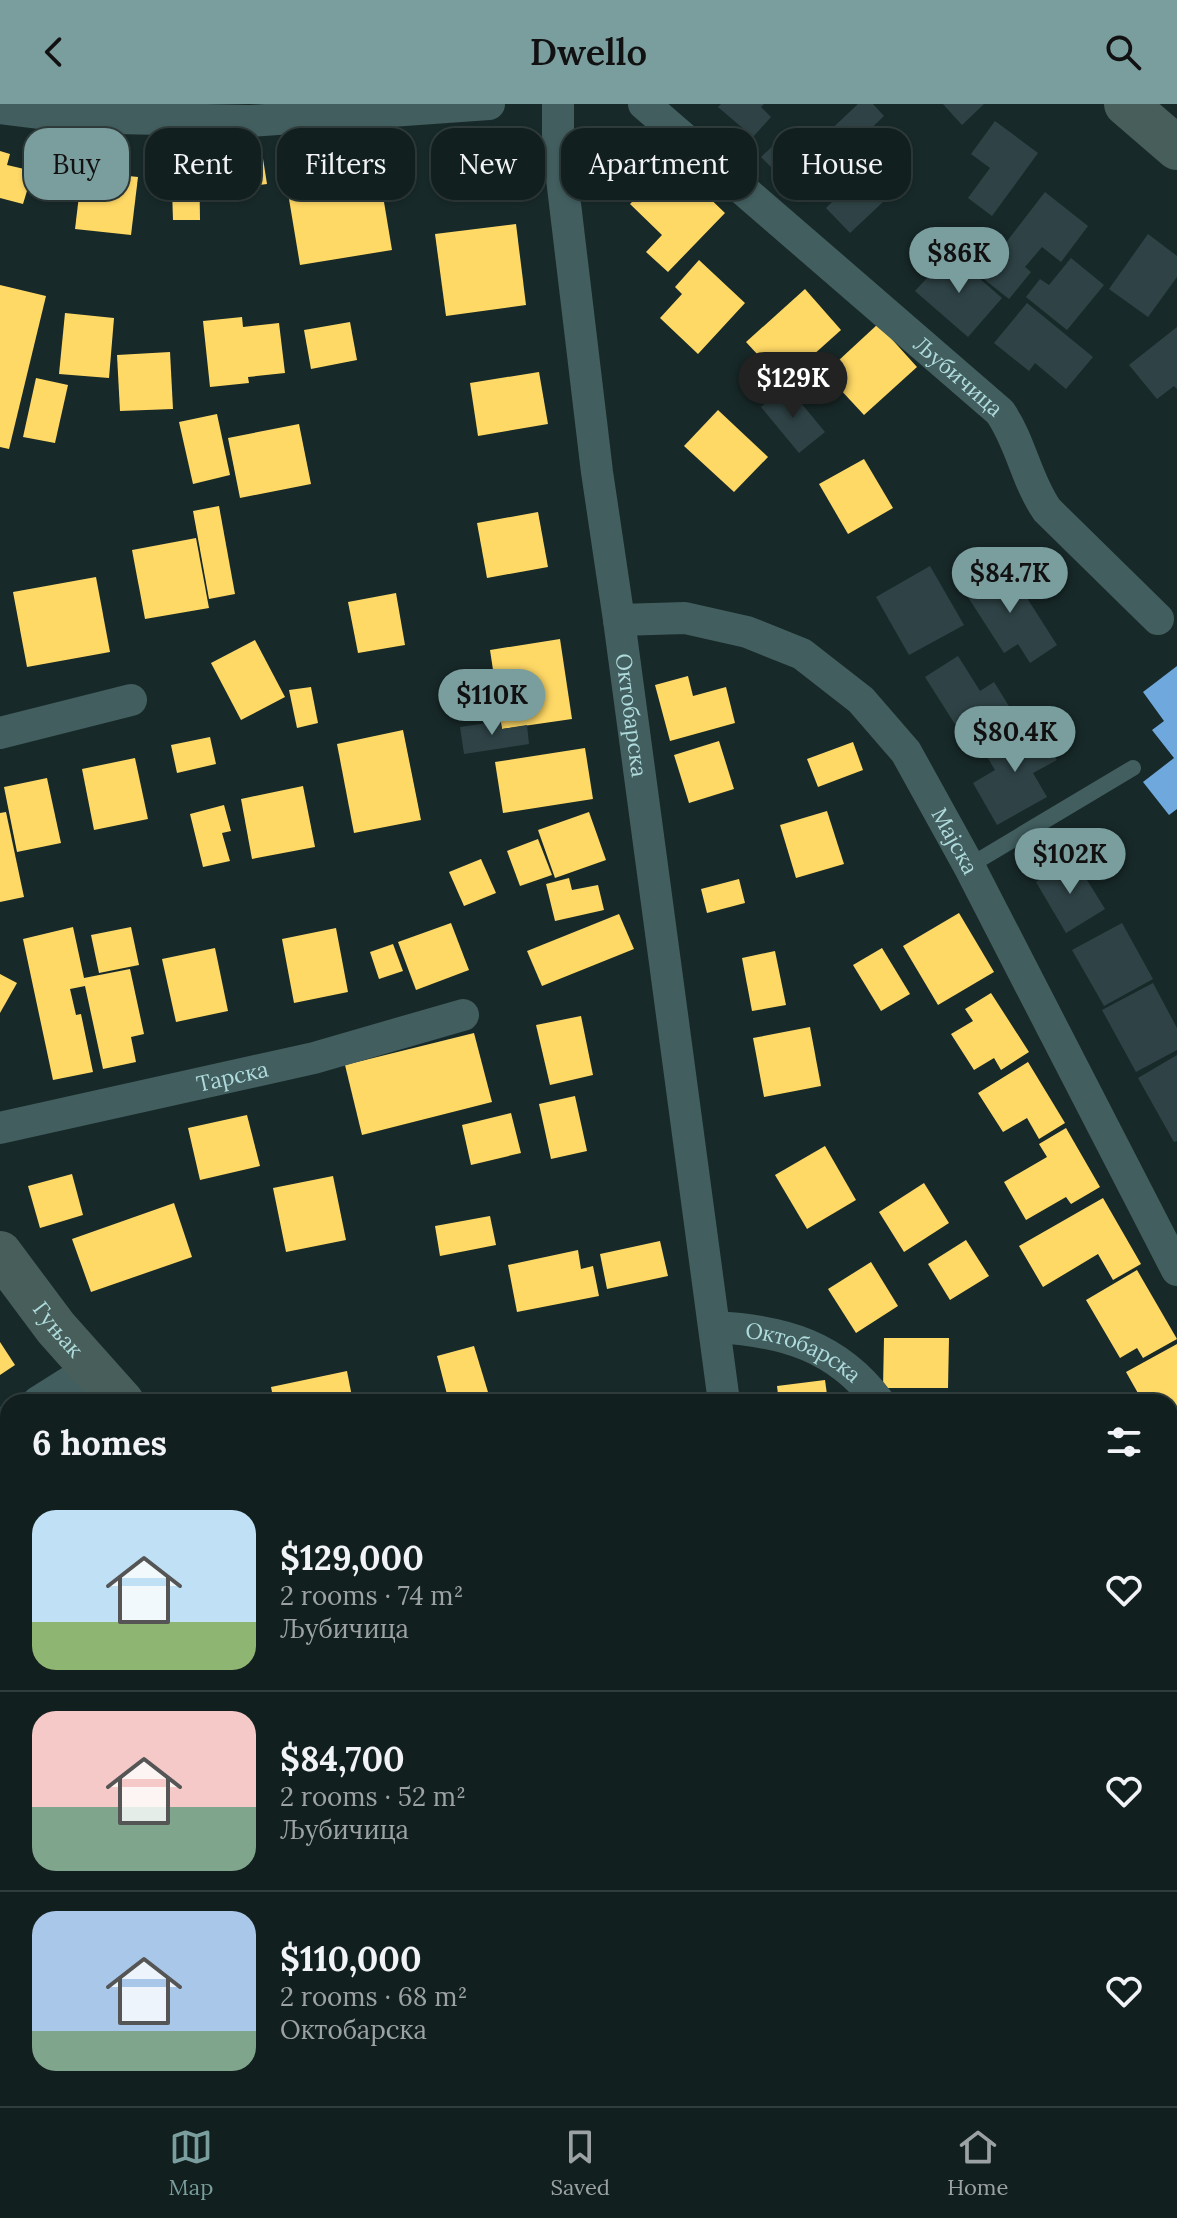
<!DOCTYPE html>
<meta charset="utf-8">
<style>
:root{--surface:#121f1f;--page:#1b2728;--text:#f1f3f6;--muted:#9ca2a4;--line:#313d3d;--accent:#7a9d9e}
body{margin:0;font-family:Lora,serif;background:var(--page);color:var(--text);height:100vh;display:flex;flex-direction:column;font-size:30px;white-space:nowrap}
*{box-sizing:border-box;margin:0}
p{font-size:26px;color:var(--muted)}
.icon{flex:none;width:44px;height:44px;fill:none;stroke:currentColor;stroke-width:2;stroke-linecap:round;stroke-linejoin:round}
.map{position:relative;flex:1;overflow:hidden}
.side{position:absolute;left:0px;top:1290px;width:1178px;height:712px;display:flex;flex-direction:column;background:var(--surface);border-radius:24px 24px 0 0;box-shadow:0 2px 6px #0004,0 0 0 2px var(--line)}
.side>*{flex:none}
.top-card{position:absolute;left:24px;top:24px;width:1130px;height:72px;display:flex;gap:16px}
.price{position:absolute;translate:-50% -68px;padding:0 18px;border-radius:28px;background:var(--accent);color:#111;font-size:26px;line-height:52px;filter:drop-shadow(0 2px 4px #0008)}
.price::after{content:'';position:absolute;left:50%;top:48px;width:24px;height:18px;margin-left:-12px;background:inherit;clip-path:polygon(0 0,100% 0,50% 100%)}
.price.current{background:#222;color:#fff}
ul{padding:0;list-style:none}
li{display:flex;align-items:center;gap:24px;height:200px;padding:0 32px}
li+li{border-top:2px solid var(--line)}
li span{display:grid;place-items:center;flex:none;width:224px;height:160px;border-radius:24px;color:#555}
li>.icon{margin-inline-start:auto}
span .icon{width:96px;height:96px;fill:#fffc;stroke-width:1}
li b{font-size:34px}
h2{display:flex;justify-content:space-between;align-items:center;height:96px;padding:0 32px;font-size:34px}
.tag{padding:0 28px;border-radius:24px;background:var(--surface);box-shadow:0 2px 6px #0004,0 0 0 2px var(--line);font-size:28px;line-height:72px}
.tag.current{background:var(--accent);color:#111}
header{display:flex;justify-content:space-between;align-items:center;height:104px;padding:0 32px;background:var(--accent);color:#111;font-size:36px;font-weight:600}
.dock{display:flex;justify-content:space-around;align-items:center;height:112px;border-top:2px solid var(--line);background:var(--surface);font-size:22px;color:var(--muted)}
.dock a{display:grid;justify-items:center;gap:4px}
.dock .current{color:var(--accent)}
.map>svg:first-child{display:block}
.homes{fill:#ffd966}
.schools{fill:#6fa8dc}
.building{fill:#2f4346}
.lines{fill:none;stroke-linecap:round;stroke-linejoin:round}
.lane{stroke:#425e5f;stroke-width:16}
.street{stroke:#425e5f;stroke-width:32}
.secondary{stroke:#475e5b;stroke-width:44}
.labels{text-anchor:middle;stroke-width:8;stroke-linejoin:round;paint-order:stroke}
.street-label{font-size:22px;fill:#afdbdd;stroke:#052627}
</style>
<header><svg class="icon" aria-label="back" viewBox="0 0 24 24"><path d="M15 5l-7 7 7 7"/></svg>Dwello<svg class="icon" aria-label="search" viewBox="0 0 24 24"><circle cx="10" cy="10" r="6"/><path d="M15 15l6 6"/></svg></header>
<div class="map">
<svg width="1177" height="2002" viewBox="0 0 1177 2002">
<rect width="100%" height="100%" fill="#182929"/>
<!-- homes -->
<g class="homes">
<polygon points="261,42 267,80 232,85 227,46"/>
<polygon points="0,47 10,50 7,61 33,67 23,100 0,94"/>
<polygon points="199,52 200,116 173,116 171,53"/>
<polygon points="671,57 725,109 668,168 646,148 662,131 630,100"/>
<polygon points="82,67 138,73 131,131 75,125"/>
<polygon points="381,80 392,146 300,161 289,95"/>
<polygon points="516,120 526,201 446,212 435,130"/>
<polygon points="699,156 745,199 698,250 660,214 682,190 675,183"/>
<polygon points="0,181 46,192 9,345 0,343"/>
<polygon points="805,185 841,226 783,278 746,238"/>
<polygon points="65,209 114,214 109,274 59,270"/>
<polygon points="242,213 243,223 279,219 285,269 248,273 249,279 210,283 203,217"/>
<polygon points="350,218 357,256 311,265 304,226"/>
<polygon points="878,220 917,263 864,311 825,269"/>
<polygon points="170,248 173,305 120,307 117,251"/>
<polygon points="539,268 548,320 478,332 470,279"/>
<polygon points="36,274 68,281 55,339 23,333"/>
<polygon points="718,306 768,353 734,388 684,342"/>
<polygon points="217,310 230,371 193,380 179,318"/>
<polygon points="299,320 311,380 240,394 228,334"/>
<polygon points="864,355 893,404 848,430 819,380"/>
<polygon points="219,402 235,490 209,495 193,407"/>
<polygon points="538,408 548,463 487,474 477,419"/>
<polygon points="196,434 209,504 145,515 132,446"/>
<polygon points="96,473 110,548 27,563 13,488"/>
<polygon points="396,489 405,541 358,549 348,498"/>
<polygon points="560,535 572,615 502,625 490,546"/>
<polygon points="255,536 285,593 241,616 211,559"/>
<polygon points="688,572 693,592 726,583 735,619 670,637 655,581"/>
<polygon points="311,583 318,619 297,624 289,586"/>
<polygon points="403,626 421,716 354,729 337,640"/>
<polygon points="210,633 216,660 177,669 171,641"/>
<polygon points="719,637 734,685 689,699 674,651"/>
<polygon points="853,638 863,666 818,683 807,655"/>
<polygon points="585,644 593,695 503,709 495,658"/>
<polygon points="135,654 148,715 94,726 82,665"/>
<polygon points="47,674 61,739 17,748 4,683"/>
<polygon points="303,682 315,743 252,755 241,695"/>
<polygon points="224,701 231,727 222,729 230,757 203,763 190,710"/>
<polygon points="827,707 844,760 796,774 780,721"/>
<polygon points="6,708 24,793 0,798 0,709"/>
<polygon points="589,708 606,756 555,774 538,726"/>
<polygon points="538,735 552,771 520,782 507,747"/>
<polygon points="481,755 496,789 464,802 449,768"/>
<polygon points="569,774 572,786 598,781 604,806 555,817 546,780"/>
<polygon points="739,775 745,799 707,809 701,785"/>
<polygon points="959,809 994,868 938,901 903,842"/>
<polygon points="619,810 634,845 542,882 527,847"/>
<polygon points="451,819 469,866 416,886 398,838"/>
<polygon points="73,823 84,874 130,865 144,930 131,933 136,958 103,965 85,882 70,885 76,911 81,910 93,968 53,976 23,835"/>
<polygon points="131,823 139,861 99,869 91,831"/>
<polygon points="336,824 348,888 294,899 282,835"/>
<polygon points="393,840 403,867 379,875 370,848"/>
<polygon points="215,844 228,907 176,918 162,855"/>
<polygon points="882,844 910,890 881,907 853,861"/>
<polygon points="775,847 786,901 752,907 742,854"/>
<polygon points="0,870 17,879 0,909"/>
<polygon points="991,889 1029,948 1001,966 994,954 974,966 951,930 973,917 965,905"/>
<polygon points="581,912 593,971 550,981 536,921"/>
<polygon points="810,923 821,982 764,993 753,934"/>
<polygon points="474,929 492,998 362,1031 345,961"/>
<polygon points="1028,958 1065,1019 1039,1035 1027,1014 1003,1028 978,989"/>
<polygon points="575,992 587,1047 551,1055 539,1000"/>
<polygon points="511,1009 521,1049 471,1061 462,1021"/>
<polygon points="247,1011 260,1062 200,1076 188,1024"/>
<polygon points="1066,1024 1100,1083 1071,1100 1066,1093 1026,1116 1004,1078 1047,1053 1039,1040"/>
<polygon points="825,1042 856,1096 807,1125 775,1071"/>
<polygon points="72,1070 83,1111 40,1124 28,1082"/>
<polygon points="333,1072 346,1136 286,1148 273,1084"/>
<polygon points="924,1079 949,1119 904,1148 879,1108"/>
<polygon points="1103,1094 1141,1160 1113,1176 1098,1150 1043,1183 1019,1142"/>
<polygon points="174,1099 192,1153 91,1188 72,1135"/>
<polygon points="490,1112 496,1141 440,1152 435,1122"/>
<polygon points="966,1136 989,1172 950,1196 928,1160"/>
<polygon points="660,1137 668,1172 607,1185 600,1150"/>
<polygon points="578,1146 581,1165 593,1162 599,1192 517,1208 508,1161"/>
<polygon points="871,1158 898,1202 856,1229 828,1185"/>
<polygon points="1137,1166 1177,1235 1143,1254 1137,1244 1120,1254 1086,1196"/>
<polygon points="884,1234 949,1234 948,1284 883,1284"/>
<polygon points="0,1238 15,1261 0,1271"/>
<polygon points="1177,1240 1177,1310 1170,1314 1170,1298 1143,1298 1126,1268"/>
<polygon points="474,1242 491,1298 449,1298 437,1252"/>
<polygon points="347,1267 353,1298 274,1298 271,1283"/>
<polygon points="825,1276 828,1298 779,1298 777,1282"/>
<rect x="911" y="1292" width="104" height="6"/>
<polygon points="8,1536 8,1576 0,1564 0,1541"/>
<polygon points="8,1721 8,1796 3,1798 0,1793 0,1726"/>
<polygon points="8,1893 8,1939 0,1943 0,1896"/>
<polygon points="8,1981 8,1994 43,1994 48,2002 0,2002 0,1986"/>
<polygon points="351,1994 365,1994 370,2002 337,2002"/>
<polygon points="481,1994 549,1994 552,1999 546,2002 486,2002"/>
<polygon points="956,1994 1071,1994 1075,2001 960,2002"/>
</g>
<!-- schools -->
<polygon class="schools" points="1177,562 1177,705 1169,711 1143,678 1174,654 1152,626 1164,617 1143,588"/>
<!-- building -->
<g class="building">
<polygon points="721,0 764,0 761,3 771,13 753,33 718,3"/>
<polygon points="858,0 873,0 884,12 860,35 878,53 858,72 822,34"/>
<polygon points="943,0 984,0 962,21"/>
<polygon points="995,17 1038,49 992,112 968,94 990,64 971,50"/>
<polygon points="821,36 884,97 850,129 826,104 843,87 827,71 804,93 784,72"/>
<polygon points="774,41 793,60 780,72 761,53"/>
<polygon points="1045,88 1088,122 1061,158 1042,143 1025,163 1031,168 1009,195 980,172"/>
<polygon points="1148,130 1177,152 1177,173 1148,213 1109,185"/>
<polygon points="950,149 1002,194 968,233 915,187"/>
<polygon points="1071,154 1104,181 1067,226 1026,193 1040,175 1049,181"/>
<polygon points="1027,199 1093,253 1066,285 1035,259 1029,267 994,239"/>
<polygon points="1177,223 1177,285 1174,282 1157,295 1129,261"/>
<polygon points="787,282 825,328 799,349 761,303"/>
<polygon points="1006,461 1057,541 1030,559 1018,540 1004,549 964,487"/>
<polygon points="930,462 964,521 909,551 876,493"/>
<polygon points="958,552 980,587 994,578 1012,607 965,636 925,573"/>
<polygon points="500,617 502,625 527,621 529,640 464,650 460,623"/>
<polygon points="1034,618 1057,656 1033,669 1047,693 997,721 973,679 995,666 984,648"/>
<polygon points="1074,755 1105,805 1066,829 1036,778"/>
<polygon points="1122,819 1153,875 1104,902 1072,846"/>
<polygon points="1153,879 1177,924 1177,946 1136,968 1102,906"/>
<polygon points="1177,951 1177,1037 1174,1038 1138,974"/>
</g>
<g class="lines">
<!-- lane -->
<polyline class="lane" points="969,762 1133,664"/>
<!-- street -->
<g class="street">
<path id="s1" d="M 558,0 L 558,41 L 597,368 L 619,516 L 724,1298"/>
<path id="s2" d="M 644,0 L 1000,308 C 1021,338 1026,376 1047,406 L 1158,515"/>
<polyline points="0,4 71,13 251,17 489,0"/>
<path id="s3" d="M 619,516 L 685,514 L 747,528 L 802,550 L 861,596 L 906,648 L 969,762 L 1177,1166"/>
<polyline points="0,629 131,596"/>
<path id="s4" d="M 0,1024 L 314,954 L 463,911"/>
<path id="s5" d="M 716,1223 C 784,1227 837,1242 879,1298"/>
<polyline points="38,1298 92,1264"/>
<polyline points="0,1322 8,1317"/>
<polyline points="0,1682 8,1677"/>
<polyline points="879,1994 883,2002"/>
<polyline points="208,2002 223,1994"/>
</g>
<!-- secondary -->
<g class="secondary">
<polyline points="1126,0 1177,44"/>
<path id="s6" d="M 0,1149 L 56,1224 L 122,1298"/>
<polyline points="1170,1711 1177,1712"/>
</g>
</g>
<g class="labels">
<!-- street labels -->
<g class="street-label">
<text dy="8" stroke="none"><textPath href="#s2" startOffset="416">Љубичица</textPath></text>
<text dy="8" stroke="none"><textPath href="#s1" startOffset="616">Октобарска</textPath></text>
<text dy="8" stroke="none"><textPath href="#s3" startOffset="434">Мајска</textPath></text>
<text dy="8" stroke="none"><textPath href="#s4" startOffset="238">Тарска</textPath></text>
<text dy="8" stroke="none"><textPath href="#s6" startOffset="96">Гуњак</textPath></text>
<text dy="8" stroke="none"><textPath href="#s5" startOffset="92">Октобарска</textPath></text>
</g>
</g>
</svg>
<b class="price" style="left:959px;top:191px">$86K</b>
<b class="price current" style="left:793px;top:316px">$129K</b>
<b class="price" style="left:1010px;top:511px">$84.7K</b>
<b class="price" style="left:492px;top:633px">$110K</b>
<b class="price" style="left:1015px;top:670px">$80.4K</b>
<b class="price" style="left:1070px;top:792px">$102K</b>
<div class="top-card">
<a class="tag current">Buy</a>
<a class="tag">Rent</a>
<a class="tag">Filters</a>
<a class="tag">New</a>
<a class="tag">Apartment</a>
<a class="tag">House</a>
</div>
<section class="side">
<h2>6 homes<svg class="icon" aria-label="filters" viewBox="0 0 24 24"><path d="M4 7h16M4 17h16"/><circle cx="9" cy="7" r="2"/><circle cx="15" cy="17" r="2"/></svg></h2>
<ul>
<li><span style="background:linear-gradient(#bfe0f5 70%,#8fb573 0)"><svg class="icon" aria-label="home" viewBox="0 0 24 24"><path d="M3 11l9-7 9 7M6 9v11h12V9"/></svg></span><div><b>$129,000</b><p>2 rooms · 74 m²</p><p>Љубичица</p></div><svg class="icon" aria-label="heart" viewBox="0 0 24 24"><path d="M12 20l-8-8c-3-5 5-10 8-4 3-6 11-1 8 4z"/></svg></li>
<li><span style="background:linear-gradient(#f6c9c9 60%,#7fa58c 0)"><svg class="icon" aria-label="home" viewBox="0 0 24 24"><path d="M3 11l9-7 9 7M6 9v11h12V9"/></svg></span><div><b>$84,700</b><p>2 rooms · 52 m²</p><p>Љубичица</p></div><svg class="icon" aria-label="heart" viewBox="0 0 24 24"><path d="M12 20l-8-8c-3-5 5-10 8-4 3-6 11-1 8 4z"/></svg></li>
<li><span style="background:linear-gradient(#a9c7e8 75%,#7fa58c 0)"><svg class="icon" aria-label="home" viewBox="0 0 24 24"><path d="M3 11l9-7 9 7M6 9v11h12V9"/></svg></span><div><b>$110,000</b><p>2 rooms · 68 m²</p><p>Октобарска</p></div><svg class="icon" aria-label="heart" viewBox="0 0 24 24"><path d="M12 20l-8-8c-3-5 5-10 8-4 3-6 11-1 8 4z"/></svg></li>
</ul>
</section>
</div>
<nav class="dock">
<a class="current"><svg class="icon" aria-label="map" viewBox="0 0 24 24"><path d="M3 6l6-2 6 2 6-2v14l-6 2-6-2-6 2zM9 4v14M15 6v14"/></svg>Map</a>
<a><svg class="icon" aria-label="saved" viewBox="0 0 24 24"><path d="M7 4h10v16l-5-4-5 4z"/></svg>Saved</a>
<a><svg class="icon" aria-label="home" viewBox="0 0 24 24"><path d="M3 11l9-7 9 7M6 9v11h12V9"/></svg>Home</a>
</nav>
